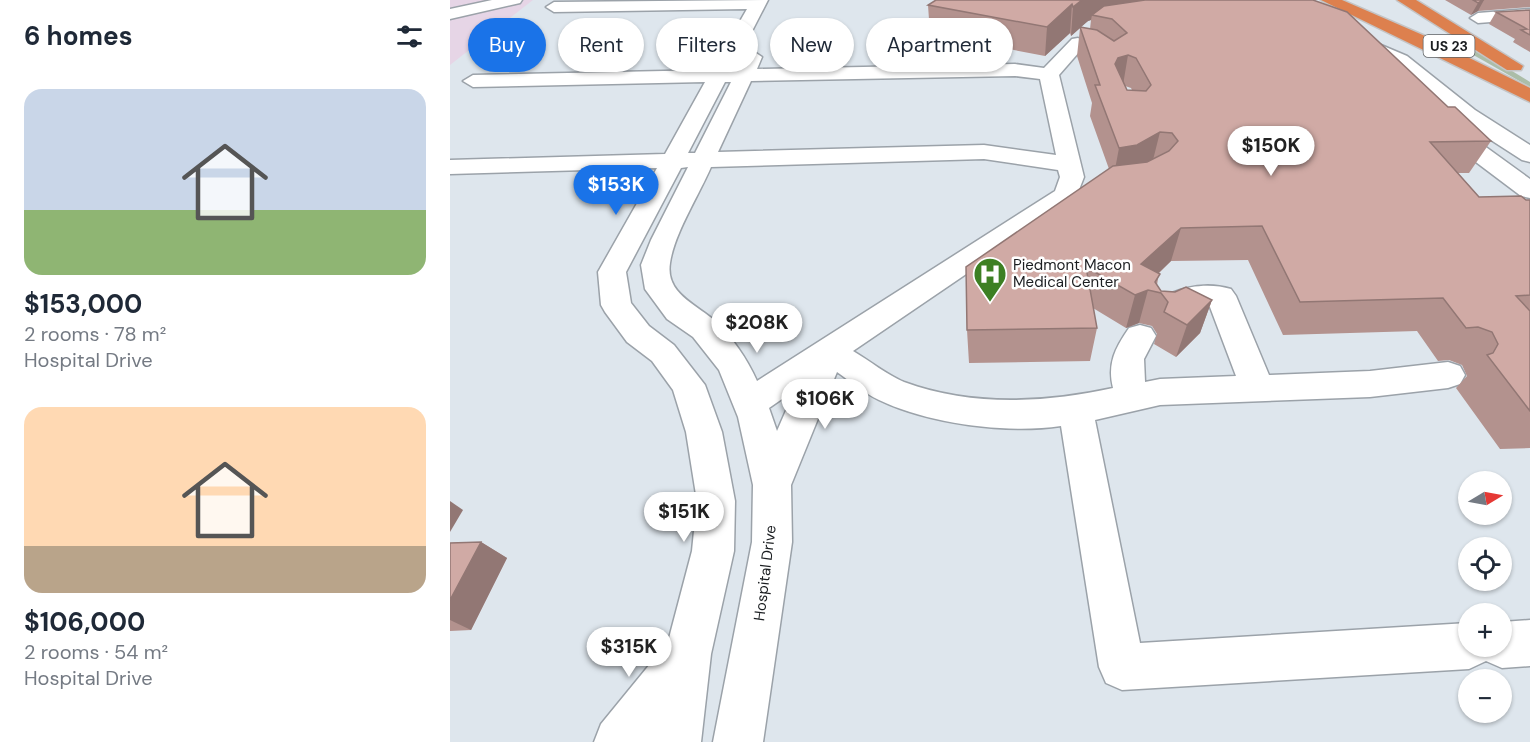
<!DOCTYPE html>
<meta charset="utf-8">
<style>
:root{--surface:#fff;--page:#f6f6f7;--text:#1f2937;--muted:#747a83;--accent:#1a73e8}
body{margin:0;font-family:"DM Sans",sans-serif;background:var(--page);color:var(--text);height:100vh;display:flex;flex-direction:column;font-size:22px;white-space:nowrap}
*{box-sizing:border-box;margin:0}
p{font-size:20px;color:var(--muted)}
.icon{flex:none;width:33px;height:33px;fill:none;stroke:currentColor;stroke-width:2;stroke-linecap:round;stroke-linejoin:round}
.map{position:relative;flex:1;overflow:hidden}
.panel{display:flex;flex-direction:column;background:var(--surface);width:450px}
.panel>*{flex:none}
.banner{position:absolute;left:18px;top:18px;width:570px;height:54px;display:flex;gap:12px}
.needle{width:39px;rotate:80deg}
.fabs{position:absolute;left:1008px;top:471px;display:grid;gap:12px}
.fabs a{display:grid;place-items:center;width:54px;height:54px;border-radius:50%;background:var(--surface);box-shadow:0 2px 4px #0004;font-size:30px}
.price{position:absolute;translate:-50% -51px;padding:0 14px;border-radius:21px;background:#fff;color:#222;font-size:20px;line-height:39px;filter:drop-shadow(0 2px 3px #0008)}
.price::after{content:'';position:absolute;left:50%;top:36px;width:18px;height:14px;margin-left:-9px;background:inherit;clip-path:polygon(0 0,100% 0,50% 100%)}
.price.active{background:var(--accent);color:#fff}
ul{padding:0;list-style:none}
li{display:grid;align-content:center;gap:12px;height:318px;padding:0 24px}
li span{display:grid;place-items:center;height:186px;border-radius:18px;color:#555}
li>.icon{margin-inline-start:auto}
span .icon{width:108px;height:108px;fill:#fffc;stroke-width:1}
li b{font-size:26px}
h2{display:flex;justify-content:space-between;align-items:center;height:72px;padding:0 24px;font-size:26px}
.pill{padding:0 21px;border-radius:27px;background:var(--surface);box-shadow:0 2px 4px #0004;font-size:21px;line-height:54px}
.pill.active{background:var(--accent);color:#fff}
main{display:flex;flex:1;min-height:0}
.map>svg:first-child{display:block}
.commercial{fill:#e6d5e6}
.green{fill:#abbda8}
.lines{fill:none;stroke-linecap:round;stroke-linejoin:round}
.minor-tunnel{stroke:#b7bec4;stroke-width:18;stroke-dasharray:18 9;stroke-linecap:butt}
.minor-casing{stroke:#9ba2a9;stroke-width:3}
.highway-casing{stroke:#c4c4c5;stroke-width:3}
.minor{fill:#fff;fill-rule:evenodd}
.highway{fill:#dd804e;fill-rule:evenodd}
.wall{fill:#b3928e;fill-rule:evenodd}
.shaded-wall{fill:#927774}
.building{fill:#d0aaa5;stroke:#927774;stroke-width:1.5;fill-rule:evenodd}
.labels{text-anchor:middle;stroke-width:5;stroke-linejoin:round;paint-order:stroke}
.shield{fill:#fff;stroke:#5f6264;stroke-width:1.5}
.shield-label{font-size:14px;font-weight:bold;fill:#1b1e21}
.poi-label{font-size:15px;fill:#1b1e21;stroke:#fff;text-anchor:start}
.street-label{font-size:15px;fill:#1b1e21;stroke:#fff}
</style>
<main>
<section class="panel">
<h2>6 homes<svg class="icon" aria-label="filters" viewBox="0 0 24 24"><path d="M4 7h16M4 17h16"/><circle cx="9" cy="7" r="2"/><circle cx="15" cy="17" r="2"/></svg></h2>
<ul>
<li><span style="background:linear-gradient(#c9d6e8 65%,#8fb573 0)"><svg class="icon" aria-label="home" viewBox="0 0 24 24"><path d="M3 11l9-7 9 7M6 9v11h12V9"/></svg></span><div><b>$153,000</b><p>2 rooms · 78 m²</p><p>Hospital Drive</p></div></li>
<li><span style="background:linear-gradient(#ffd9b3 75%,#b9a48a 0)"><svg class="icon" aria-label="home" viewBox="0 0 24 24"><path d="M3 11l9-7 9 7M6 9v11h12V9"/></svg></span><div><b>$106,000</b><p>2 rooms · 54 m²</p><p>Hospital Drive</p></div></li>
</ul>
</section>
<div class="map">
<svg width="1080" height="742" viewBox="0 0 1080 742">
<rect width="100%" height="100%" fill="#dee6ed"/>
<!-- commercial -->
<polygon class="commercial" points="0,0 83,0 0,65"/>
<!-- green -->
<polygon class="green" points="1003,35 1080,82 1080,87 1004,44"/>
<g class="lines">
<!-- minor-tunnel -->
<polyline class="minor-tunnel" points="519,46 541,50"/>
<!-- minor casing -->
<g class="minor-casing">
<g id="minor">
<polygon points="42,0 72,0 70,3 0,19 0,9"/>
<path d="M 318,0 L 282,70 L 287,70 L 296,53 L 303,51 L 312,57 L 307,69 L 565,64 L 594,68 L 622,39 L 628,38 L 637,43 L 609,75 L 634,177 L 625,200 L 403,351 C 420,361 437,375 454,382 C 522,407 594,403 663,388 C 657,364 665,348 679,328 L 690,325 L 701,328 L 706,336 L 694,359 L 695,382 L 710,379 L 786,376 L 760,307 C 754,307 746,306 740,309 C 725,314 723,325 704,320 L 700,312 C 715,287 755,281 781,289 L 786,296 L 819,375 L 920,371 L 998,362 L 1010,366 L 1015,375 L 1010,384 L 998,388 L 920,397 L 710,405 L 645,420 L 690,643 L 1018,623 L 1018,646 L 1052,646 L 1052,622 L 1080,620 L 1080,666 L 1052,668 L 1036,661 L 1019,669 L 672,690 L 656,683 L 649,667 L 611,426 C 557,434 479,424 429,400 C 414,393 400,381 387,372 L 341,485 L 342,542 L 313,742 L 263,742 L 302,542 L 303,485 L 288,417 L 269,370 L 243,337 L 217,319 L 195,289 L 191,265 L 201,240 L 238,167 L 231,168 L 176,272 L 181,303 L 199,326 L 224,345 L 255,385 L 272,432 L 285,501 L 284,551 L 261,654 L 251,742 L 144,742 L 151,724 L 218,642 L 242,551 L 247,501 L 236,432 L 223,390 L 202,361 L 177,342 L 155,312 L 151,305 L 148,272 L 207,168 L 0,174 L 0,160 L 215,154 L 255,82 L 23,87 L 13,81 L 23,75 L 262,70 L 297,9 L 104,12 L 96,7 L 104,2 ZM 565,76 L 590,79 L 606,155 L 534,145 L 268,152 L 301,81 ZM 275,82 L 281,82 L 245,153 L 238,153 ZM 534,159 L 608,170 L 610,177 L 605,191 L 307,381 C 297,359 283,338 265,321 C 248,305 215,294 220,263 C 224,234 249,195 261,167 ZM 345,390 L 327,431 L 319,408 Z"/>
<polygon points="1080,9 1080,19 1028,23 1020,18 1028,13"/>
<polygon points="905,34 957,56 1025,110 1080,145 1080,162 1072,160 1013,122 1004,124 1080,179 1080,198 1071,196 978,126 975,121 978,116 1000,112 943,64 899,43 896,39"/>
</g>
</g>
<!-- highway casing -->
<g class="highway-casing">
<g id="highway">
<polygon points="871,0 892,0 975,36 1080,88 1080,102"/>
<polygon points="947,0 966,0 1073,66 1071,70 1057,70"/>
</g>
</g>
<!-- minor -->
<use href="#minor" class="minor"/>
<!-- highway -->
<use href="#highway" class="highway"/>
</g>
<!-- wall -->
<g class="wall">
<path d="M 830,0 L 998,107 L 1041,141 L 1019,173 L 1008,173 L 1029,197 L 1080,200 L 1080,448 L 1050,449 L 1006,388 L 1017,376 L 1012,365 L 999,360 L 988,361 L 967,331 L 833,335 L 798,260 L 721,261 L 709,273 L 707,285 L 711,291 L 762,300 L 750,333 L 726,357 L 704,344 L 707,334 L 702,326 L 689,323 L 676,328 L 643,308 L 647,328 L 640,361 L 519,363 L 517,330 L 659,169 L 640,116 L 642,103 L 627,56 L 630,28 L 621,36 L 620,33 L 595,56 L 480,34 L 478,5 ZM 641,20 L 640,29 L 630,27 L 638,21 ZM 675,86 L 681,88 L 682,90 L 677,90 Z"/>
<polygon points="995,0 1080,0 1080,7 1028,11 1021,15"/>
<polygon points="1080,10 1080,52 1063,42 1065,39 1039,24 1046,12"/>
<polygon points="31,542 57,558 21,630 0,631 0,543"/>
</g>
<!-- shaded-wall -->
<g class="shaded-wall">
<polygon points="632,0 707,0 642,15 641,20 638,21 621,36 623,7"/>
<polygon points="1033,0 1034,0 1028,11 1021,15 1028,3"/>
<polygon points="622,4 620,33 595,56 597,27"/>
<polygon points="678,55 673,85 665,64 668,58"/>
<polygon points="710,132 702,164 663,180 669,148"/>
<polygon points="731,228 721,261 685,295 698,290 689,323 676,328 685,295 691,264"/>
<polygon points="762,300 750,333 726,357 737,325"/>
<polygon points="0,501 13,510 0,532"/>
<polygon points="31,542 57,558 21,630 0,620 0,600"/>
</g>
<!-- building -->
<g class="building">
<polygon points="486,0 632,0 623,7 622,4 597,27 478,5"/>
<path d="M 695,0 L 863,0 L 897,12 L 998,107 L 1005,107 L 1041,141 L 980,142 L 1029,197 L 1071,196 L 1076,200 L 1080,200 L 1080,295 L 1066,296 L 1080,311 L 1080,411 L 1037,355 L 1043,353 L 1048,344 L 1042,332 L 1028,327 L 1016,328 L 993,298 L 850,302 L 812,226 L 731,228 L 691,264 L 710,274 L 705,282 L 711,291 L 725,292 L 736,287 L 762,300 L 737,325 L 714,312 L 718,302 L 711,293 L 698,290 L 685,295 L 636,267 L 647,328 L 517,330 L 516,267 L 663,166 L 697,162 L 719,151 L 728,141 L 722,133 L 710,132 L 687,145 L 669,148 L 645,85 L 650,85 L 630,27 L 647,30 L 664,41 L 677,33 L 662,19 L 642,15 L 654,6 ZM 678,55 L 686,58 L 701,85 L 696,91 L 677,90 L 665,64 L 668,58 Z"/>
<polygon points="1023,0 1033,0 1028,3"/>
<polygon points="1080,10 1080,35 1071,30 1077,29 1046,12"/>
<polygon points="31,542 0,600 0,543"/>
</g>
<!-- icons -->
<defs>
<g id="hospital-pin" transform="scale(1.725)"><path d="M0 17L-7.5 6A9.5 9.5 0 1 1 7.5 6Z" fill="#3d8023" stroke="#fff"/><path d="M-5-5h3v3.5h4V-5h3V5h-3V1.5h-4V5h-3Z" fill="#fff"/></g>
</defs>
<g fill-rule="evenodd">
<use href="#hospital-pin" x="540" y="274"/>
</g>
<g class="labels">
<!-- shield labels -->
<rect class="shield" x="973.5" y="35" width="51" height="22" rx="4.5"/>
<g class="shield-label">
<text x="999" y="51">US 23</text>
</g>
<!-- poi labels -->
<g class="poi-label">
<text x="563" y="270">Piedmont Macon<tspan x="563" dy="17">Medical Center</tspan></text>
</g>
<!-- street labels -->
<g class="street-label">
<text transform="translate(315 573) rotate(-83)" y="5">Hospital Drive</text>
</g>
</g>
</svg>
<div class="fabs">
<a><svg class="needle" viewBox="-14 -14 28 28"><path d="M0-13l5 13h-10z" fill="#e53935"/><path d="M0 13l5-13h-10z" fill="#747a83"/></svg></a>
<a><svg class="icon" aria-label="locate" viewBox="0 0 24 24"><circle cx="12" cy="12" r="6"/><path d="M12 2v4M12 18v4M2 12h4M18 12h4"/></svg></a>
<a>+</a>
<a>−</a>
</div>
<b class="price" style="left:821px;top:177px">$150K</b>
<b class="price active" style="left:166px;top:216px">$153K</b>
<b class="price" style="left:307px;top:354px">$208K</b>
<b class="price" style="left:375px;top:430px">$106K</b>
<b class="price" style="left:234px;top:543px">$151K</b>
<b class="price" style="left:179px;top:678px">$315K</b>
<div class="banner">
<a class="pill active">Buy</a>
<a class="pill">Rent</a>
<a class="pill">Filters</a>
<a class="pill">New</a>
<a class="pill">Apartment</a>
</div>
</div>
</main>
